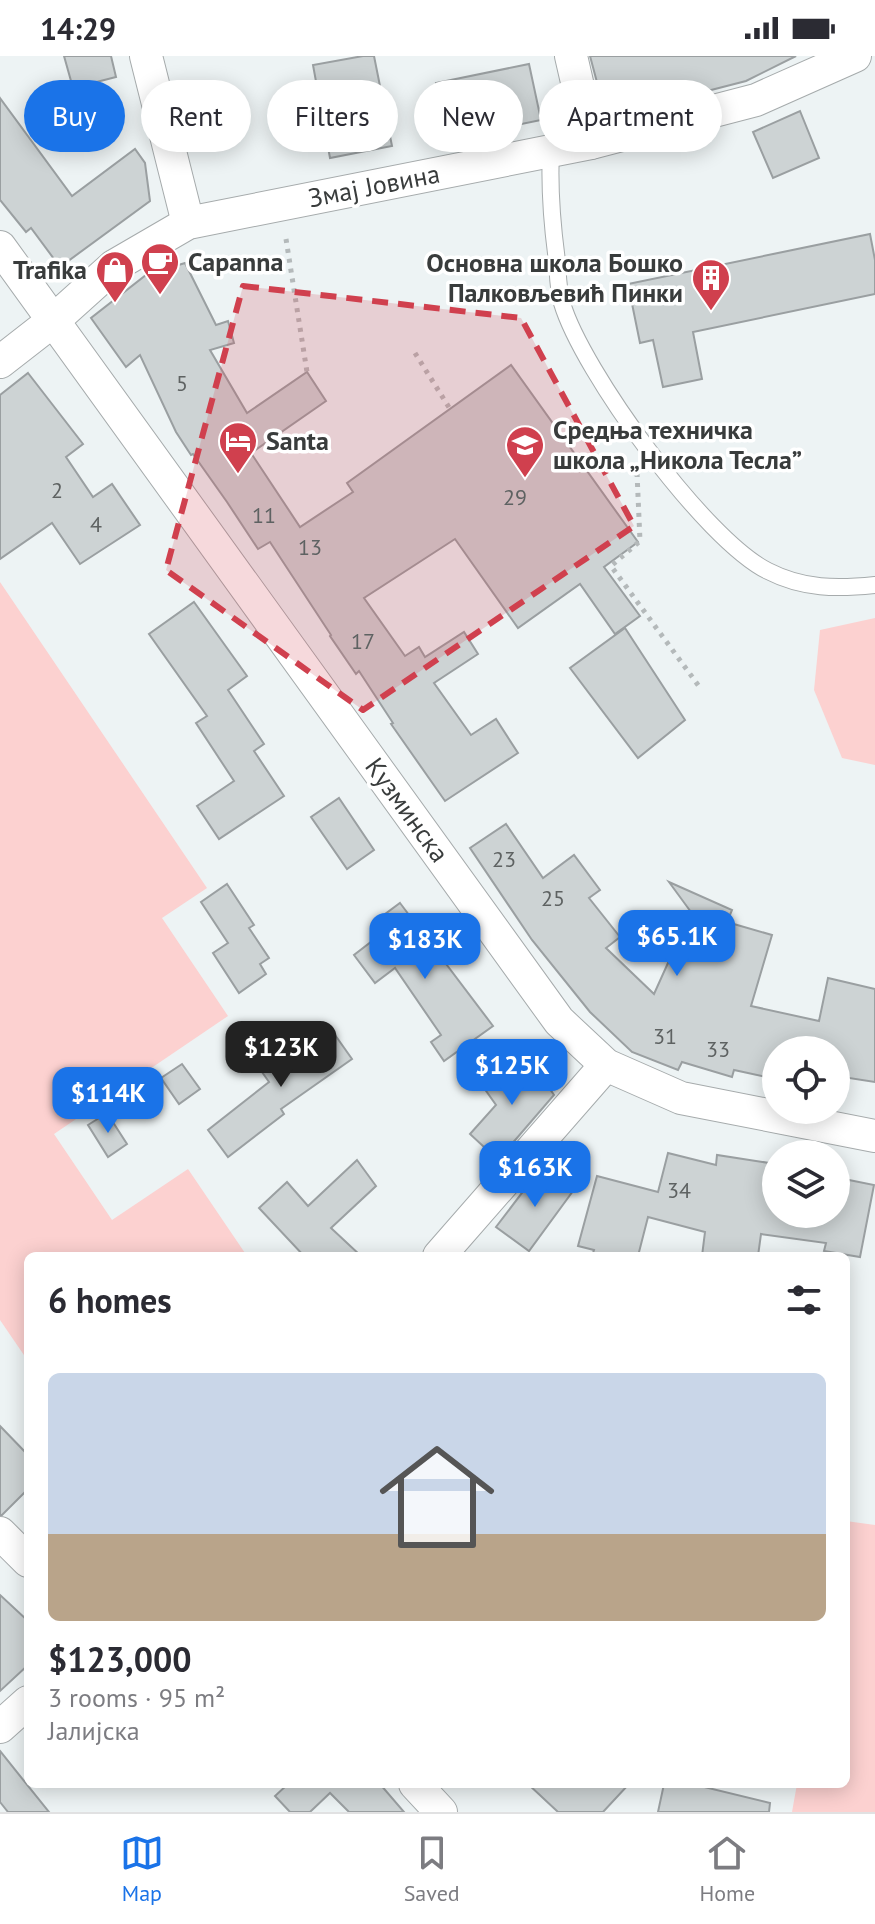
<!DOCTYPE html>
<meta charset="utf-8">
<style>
:root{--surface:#fff;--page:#f2f2f3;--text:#2b2b33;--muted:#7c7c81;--line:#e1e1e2;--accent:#1a73e8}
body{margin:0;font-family:"PT Sans",sans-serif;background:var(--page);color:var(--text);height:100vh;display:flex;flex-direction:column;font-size:30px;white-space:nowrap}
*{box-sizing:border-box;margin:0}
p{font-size:26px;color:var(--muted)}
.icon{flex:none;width:44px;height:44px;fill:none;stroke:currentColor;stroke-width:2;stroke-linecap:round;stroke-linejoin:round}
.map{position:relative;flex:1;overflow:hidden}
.details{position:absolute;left:24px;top:1196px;width:826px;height:536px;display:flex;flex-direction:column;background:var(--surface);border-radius:12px;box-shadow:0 4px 20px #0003}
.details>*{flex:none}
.top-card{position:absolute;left:24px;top:24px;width:828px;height:72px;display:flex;gap:16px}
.controls{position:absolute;left:762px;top:980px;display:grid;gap:16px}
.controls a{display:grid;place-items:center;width:88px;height:88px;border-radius:50%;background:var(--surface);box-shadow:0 4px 20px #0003;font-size:40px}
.price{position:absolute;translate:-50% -68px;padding:0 18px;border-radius:16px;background:var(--accent);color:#fff;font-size:26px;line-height:52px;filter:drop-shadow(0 2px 4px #0008)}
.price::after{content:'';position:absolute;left:50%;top:48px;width:24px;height:18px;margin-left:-12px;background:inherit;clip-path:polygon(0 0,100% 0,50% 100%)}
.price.on{background:#222;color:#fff}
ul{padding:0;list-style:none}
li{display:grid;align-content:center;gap:16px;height:424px;padding:0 24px}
li span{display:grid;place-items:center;height:248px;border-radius:12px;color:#555}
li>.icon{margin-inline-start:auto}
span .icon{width:144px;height:144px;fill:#fffc;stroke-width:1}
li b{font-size:34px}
h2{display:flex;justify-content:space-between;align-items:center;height:96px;padding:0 24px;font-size:34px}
.pill{padding:0 28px;border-radius:36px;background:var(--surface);box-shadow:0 4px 20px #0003;font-size:28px;line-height:72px}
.pill.on{background:var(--accent);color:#fff}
.status{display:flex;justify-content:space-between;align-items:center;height:56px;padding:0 40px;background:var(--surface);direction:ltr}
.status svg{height:22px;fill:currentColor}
.tabs{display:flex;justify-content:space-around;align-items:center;height:112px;border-top:2px solid var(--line);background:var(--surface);font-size:22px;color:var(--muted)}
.tabs a{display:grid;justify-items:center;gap:4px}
.tabs .on{color:var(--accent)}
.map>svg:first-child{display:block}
.green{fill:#fcd1d0}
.building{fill:#cdd3d4;stroke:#9a9fa1;stroke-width:2}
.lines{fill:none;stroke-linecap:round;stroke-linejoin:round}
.lane-casing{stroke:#a6abac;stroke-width:18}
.street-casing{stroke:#a6abac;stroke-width:34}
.path{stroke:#b4b9ba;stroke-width:5;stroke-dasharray:4 6;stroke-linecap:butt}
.lane{stroke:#fff;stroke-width:16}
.street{stroke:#fff;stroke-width:32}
.marked{fill:#d0404e;fill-opacity:0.2;stroke:#d0404e;stroke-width:6;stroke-dasharray:16 10;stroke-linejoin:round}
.labels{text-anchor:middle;stroke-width:7;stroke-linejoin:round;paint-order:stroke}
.number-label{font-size:22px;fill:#5e6262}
.street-label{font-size:26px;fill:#393c3c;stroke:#fff}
.poi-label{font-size:26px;font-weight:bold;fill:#393c3c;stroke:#fff;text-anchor:start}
</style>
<div class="status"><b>14:29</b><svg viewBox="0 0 49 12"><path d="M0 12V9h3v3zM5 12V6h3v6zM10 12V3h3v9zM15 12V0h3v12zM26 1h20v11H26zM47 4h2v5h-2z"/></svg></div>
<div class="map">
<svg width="875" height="1756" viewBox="0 0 875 1756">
<rect width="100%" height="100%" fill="#edf3f4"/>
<!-- green -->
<g class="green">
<polygon points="0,526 207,832 162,862 228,960 54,1078 112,1164 188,1113 247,1200 28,1200 28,1305 0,1264"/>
<polygon points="875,562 875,709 842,702 814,634 820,574"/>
<polygon points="846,1465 875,1469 875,1756 792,1756 797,1728 846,1728"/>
</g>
<!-- building -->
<g class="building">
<polygon points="64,0 111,0 116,21 73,32"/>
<polygon points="363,0 374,0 392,90 330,102 313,9"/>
<polygon points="590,0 796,0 746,25 684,41 608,54 603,30 598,30"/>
<polygon points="529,8 541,64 448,83 436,27"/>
<polygon points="0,42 72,140 135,93 145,107 150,145 60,211 31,172 26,176 0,144"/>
<polygon points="800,55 819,102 773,122 753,76"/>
<polygon points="870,178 875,204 875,238 693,276 702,323 663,331 653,284 640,287 628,228"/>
<polygon points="185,207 216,269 228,265 234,287 210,294 247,357 307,316 326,345 251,397 300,471 353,436 347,427 511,309 638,486 604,511 640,560 615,578 580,528 518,572 455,483 364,542 405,600 419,591 425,601 464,576 478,598 434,627 471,679 496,663 518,697 445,745 391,668 393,667 359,615 356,618 330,580 331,579 270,486 258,493 227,446 193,398 191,399 176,376 140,299 126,311 91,262 146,219"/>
<polygon points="28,317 83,388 66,401 93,441 112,428 140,469 80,508 52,467 0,503 0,339"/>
<polygon points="194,546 247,620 228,634 264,688 254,695 284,740 219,783 197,750 234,725 196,667 207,660 149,578"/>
<polygon points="625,572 685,664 638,702 570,612"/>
<polygon points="339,742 374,794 347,813 311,761"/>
<polygon points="506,768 543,822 574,799 600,834 589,842 620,881 606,892 654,938 691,856 669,826 732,854 727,866 772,879 751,950 819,965 828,922 875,933 875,1026 836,1020 836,994 776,994 776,1023 734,1014 732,1021 682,1006 678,1014 632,996 590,956 532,884 470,792"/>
<polygon points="227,828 254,869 249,872 269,902 260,908 266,918 239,937 213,897 228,887 201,846"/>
<polygon points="400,847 493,970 444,1005 431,986 441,979 395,912 375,927 354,899 385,875 377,864"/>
<polygon points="328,969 352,1003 281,1053 284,1058 228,1101 208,1074 269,1026 262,1016"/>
<polygon points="528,1001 554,1039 498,1104 470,1078 496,1049 484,1032"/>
<polygon points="182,1008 200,1033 179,1048 161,1022"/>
<polygon points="107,1057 127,1088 108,1101 88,1069"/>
<polygon points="668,1097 716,1109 717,1099 776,1108 776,1158 836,1158 839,1122 874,1129 860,1201 824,1195 826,1187 761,1178 758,1200 702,1200 705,1176 648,1161 638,1200 592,1200 594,1194 578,1190 597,1120 658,1136"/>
<polygon points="357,1104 376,1130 331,1172 361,1200 304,1200 259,1152 287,1126 308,1150"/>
<polygon points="541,1112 573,1135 529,1195 496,1171"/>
<polygon points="0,1370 28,1399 28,1433 2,1459 0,1459"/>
<polygon points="0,1539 28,1565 28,1609 0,1635"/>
<polygon points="0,1695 49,1756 8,1756 0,1746"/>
<polygon points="288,1728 380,1728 404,1756 349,1756 330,1737 310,1756 290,1756 275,1740"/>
<polygon points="528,1728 629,1728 603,1756 558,1756"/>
<polygon points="664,1728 692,1728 770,1747 769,1756 658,1756"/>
</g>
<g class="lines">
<!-- lane casing -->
<g class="lane-casing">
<path id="lane" d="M 551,95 C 549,133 552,168 557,205 C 558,219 558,234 562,247 C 582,315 705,484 768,515 C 803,533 837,533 875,529"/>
</g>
<!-- street casing -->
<g class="street-casing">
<g id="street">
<polyline points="146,0 188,167"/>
<polyline points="571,0 591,87"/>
<polyline points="0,191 559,965 606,1009 681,1042 875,1080"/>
<polyline points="0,306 54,264 114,210 188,167 591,87 756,44 855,0"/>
<polyline points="439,1200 606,1009"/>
<polyline points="0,1477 28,1505"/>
<polyline points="0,1671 28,1646"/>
<polyline points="415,1728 441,1756"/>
</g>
</g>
<!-- path -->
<g class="path">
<polyline points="286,183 307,316"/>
<polyline points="415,297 450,353"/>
<polyline points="637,417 640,485 611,510 701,633"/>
</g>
<!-- lane -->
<use href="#lane" class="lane"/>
<!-- street -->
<use href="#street" class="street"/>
</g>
<!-- marked area -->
<path class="marked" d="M 243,230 L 521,262 L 634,470 L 363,654 L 166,514 Z"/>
<!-- icons -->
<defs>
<g id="cafe-pin" transform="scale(2)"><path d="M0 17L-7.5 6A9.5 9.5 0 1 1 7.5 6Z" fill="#d0404e" stroke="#fff"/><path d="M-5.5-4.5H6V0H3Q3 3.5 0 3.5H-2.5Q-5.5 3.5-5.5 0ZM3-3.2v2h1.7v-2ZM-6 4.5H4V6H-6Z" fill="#fff"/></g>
<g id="shop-pin" transform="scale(2)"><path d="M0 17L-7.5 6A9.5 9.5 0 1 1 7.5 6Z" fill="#d0404e" stroke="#fff"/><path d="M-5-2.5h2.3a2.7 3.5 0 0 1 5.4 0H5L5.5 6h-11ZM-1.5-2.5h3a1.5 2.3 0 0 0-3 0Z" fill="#fff"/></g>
<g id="building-pin" transform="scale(2)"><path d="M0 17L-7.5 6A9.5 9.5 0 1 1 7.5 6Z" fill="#d0404e" stroke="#fff"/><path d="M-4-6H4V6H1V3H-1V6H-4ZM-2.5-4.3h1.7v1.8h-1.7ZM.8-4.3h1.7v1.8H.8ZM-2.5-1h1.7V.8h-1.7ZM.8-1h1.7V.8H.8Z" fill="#fff"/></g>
<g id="hotel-pin" transform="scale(2)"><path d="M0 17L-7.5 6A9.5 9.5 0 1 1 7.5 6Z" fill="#d0404e" stroke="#fff"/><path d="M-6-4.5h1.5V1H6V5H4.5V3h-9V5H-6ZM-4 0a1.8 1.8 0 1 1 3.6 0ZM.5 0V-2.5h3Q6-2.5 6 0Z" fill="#fff"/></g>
<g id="school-pin" transform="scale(2)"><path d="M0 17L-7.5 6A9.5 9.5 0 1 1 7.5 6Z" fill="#d0404e" stroke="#fff"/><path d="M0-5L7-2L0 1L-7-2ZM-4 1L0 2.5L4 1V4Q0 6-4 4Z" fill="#fff"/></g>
</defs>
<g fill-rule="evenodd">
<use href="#cafe-pin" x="160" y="206"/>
<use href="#shop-pin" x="115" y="214"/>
<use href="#building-pin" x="711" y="222"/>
<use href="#hotel-pin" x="238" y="385"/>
<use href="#school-pin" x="525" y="389"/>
</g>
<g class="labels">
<!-- number labels -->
<g class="number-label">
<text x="182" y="335">5</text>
<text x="57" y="442">2</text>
<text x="515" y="449">29</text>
<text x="264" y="467">11</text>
<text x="96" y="476">4</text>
<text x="310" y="499">13</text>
<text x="363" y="593">17</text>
<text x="504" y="811">23</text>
<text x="553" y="850">25</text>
<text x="665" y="988">31</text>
<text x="718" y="1001">33</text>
<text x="679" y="1142">34</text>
</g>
<!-- street labels -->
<g class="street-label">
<text transform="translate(374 130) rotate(-11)" y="9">Змај Јовина</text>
<text transform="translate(407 754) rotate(54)" y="9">Кузминска</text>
</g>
<!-- poi labels -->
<g class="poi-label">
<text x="188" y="215">Capanna</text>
<text x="683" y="216" text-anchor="end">Основна школа Бошко<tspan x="683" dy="30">Палковљевић Пинки</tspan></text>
<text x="87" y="223" text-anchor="end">Trafika</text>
<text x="553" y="383">Средња техничка<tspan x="553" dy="30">школа „Никола Тесла”</tspan></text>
<text x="266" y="394">Santa</text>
</g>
</g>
</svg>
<div class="controls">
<a><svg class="icon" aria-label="locate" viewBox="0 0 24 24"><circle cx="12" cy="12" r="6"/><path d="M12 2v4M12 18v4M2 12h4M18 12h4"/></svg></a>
<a><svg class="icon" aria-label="layers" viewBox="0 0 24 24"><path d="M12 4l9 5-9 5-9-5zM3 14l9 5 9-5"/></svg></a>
</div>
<b class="price" style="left:677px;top:922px">$65.1K</b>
<b class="price" style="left:425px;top:925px">$183K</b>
<b class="price on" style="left:281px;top:1033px">$123K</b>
<b class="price" style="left:512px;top:1051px">$125K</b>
<b class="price" style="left:108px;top:1079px">$114K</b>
<b class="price" style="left:535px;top:1153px">$163K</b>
<div class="top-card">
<a class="pill on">Buy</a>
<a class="pill">Rent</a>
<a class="pill">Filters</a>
<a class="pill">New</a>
<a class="pill">Apartment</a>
</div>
<section class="details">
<h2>6 homes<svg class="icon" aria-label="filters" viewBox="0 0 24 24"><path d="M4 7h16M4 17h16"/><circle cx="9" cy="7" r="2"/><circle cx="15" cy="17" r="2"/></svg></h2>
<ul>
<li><span style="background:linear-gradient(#c9d6e8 65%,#b9a48a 0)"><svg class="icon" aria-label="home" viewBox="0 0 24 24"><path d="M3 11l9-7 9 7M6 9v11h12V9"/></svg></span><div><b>$123,000</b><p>3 rooms · 95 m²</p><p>Јалијска</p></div></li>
</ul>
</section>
</div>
<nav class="tabs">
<a class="on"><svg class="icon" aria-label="map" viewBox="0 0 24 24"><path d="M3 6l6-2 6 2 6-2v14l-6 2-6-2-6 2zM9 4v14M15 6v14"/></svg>Map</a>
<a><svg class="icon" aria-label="saved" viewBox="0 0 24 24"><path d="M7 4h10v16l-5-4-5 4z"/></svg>Saved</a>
<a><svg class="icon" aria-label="home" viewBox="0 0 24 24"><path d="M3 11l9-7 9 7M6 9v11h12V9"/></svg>Home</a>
</nav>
